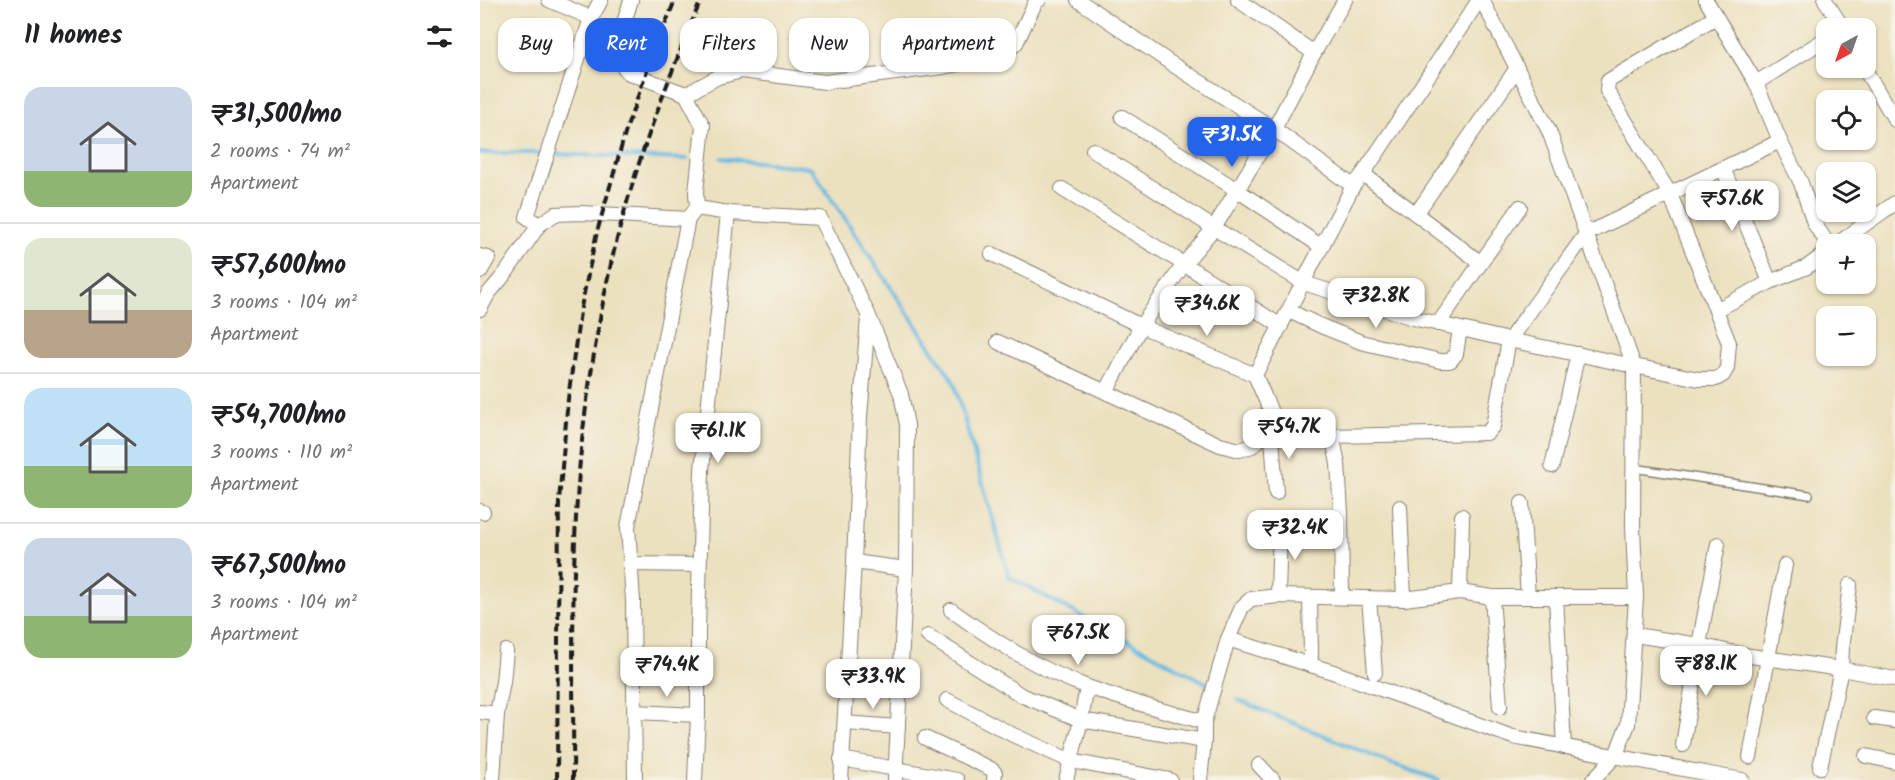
<!DOCTYPE html>
<meta charset="utf-8">
<style>
:root{--surface:#fff;--page:#f2f2f2;--text:#202124;--muted:#757577;--line:#e0e0e0;--accent:#2563eb}
body{margin:0;font-family:Kalam,sans-serif;background:var(--page);color:var(--text);height:100vh;display:flex;flex-direction:column;font-size:22px;white-space:nowrap}
*{box-sizing:border-box;margin:0}
p{font-size:20px;color:var(--muted)}
.icon{flex:none;width:33px;height:33px;fill:none;stroke:currentColor;stroke-width:2;stroke-linecap:round;stroke-linejoin:round}
.map{position:relative;flex:1;overflow:hidden}
.panel{display:flex;flex-direction:column;background:var(--surface);width:480px}
.panel>*{flex:none}
.top-card{position:absolute;left:18px;top:18px;width:570px;height:54px;display:flex;gap:12px}
.needle{width:39px;rotate:220deg}
.fabs{position:absolute;left:1336px;top:18px;display:grid;gap:12px}
.fabs a{display:grid;place-items:center;width:60px;height:60px;border-radius:12px;background:var(--surface);box-shadow:0 2px 4px #0004;font-size:30px}
.price{position:absolute;translate:-50% -51px;padding:0 14px;border-radius:12px;background:#fff;color:#222;font-size:20px;line-height:39px;filter:drop-shadow(0 2px 3px #0008)}
.price::after{content:'';position:absolute;left:50%;top:36px;width:18px;height:14px;margin-left:-9px;background:inherit;clip-path:polygon(0 0,100% 0,50% 100%)}
.price.current{background:var(--accent);color:#fff}
ul{padding:0;list-style:none}
li{display:flex;align-items:center;gap:18px;height:150px;padding:0 24px}
li+li{border-top:2px solid var(--line)}
li span{display:grid;place-items:center;flex:none;width:168px;height:120px;border-radius:18px;color:#555}
li>.icon{margin-inline-start:auto}
span .icon{width:72px;height:72px;fill:#fffc;stroke-width:1}
li b{font-size:26px}
h2{display:flex;justify-content:space-between;align-items:center;height:72px;padding:0 24px;font-size:26px}
.tag{padding:0 21px;border-radius:18px;background:var(--surface);box-shadow:0 2px 4px #0004;font-size:21px;line-height:54px}
.tag.current{background:var(--accent);color:#fff}
main{display:flex;flex:1;min-height:0}
.map>svg:first-child{display:block}
.lines{fill:none;stroke-linecap:round;stroke-linejoin:round}
.stream{stroke:#67bae3;stroke-width:4}
.service-casing{stroke:#847e6e;stroke-width:10}
.minor-casing{stroke:#847e6e;stroke-width:16}
.service{stroke:#fff;stroke-width:7}
.minor{stroke:#fff;stroke-width:14}
.rail{stroke:#1c1c1c;stroke-width:4;stroke-dasharray:9 4.5;stroke-linecap:butt}
</style>
<main>
<section class="panel">
<h2>11 homes<svg class="icon" aria-label="filters" viewBox="0 0 24 24"><path d="M4 7h16M4 17h16"/><circle cx="9" cy="7" r="2"/><circle cx="15" cy="17" r="2"/></svg></h2>
<ul>
<li><span style="background:linear-gradient(#c9d6e8 70%,#8fb573 0)"><svg class="icon" aria-label="home" viewBox="0 0 24 24"><path d="M3 11l9-7 9 7M6 9v11h12V9"/></svg></span><div><b>₹31,500/mo</b><p>2 rooms · 74 m²</p><p>Apartment</p></div></li>
<li><span style="background:linear-gradient(#dfe7d0 60%,#b9a48a 0)"><svg class="icon" aria-label="home" viewBox="0 0 24 24"><path d="M3 11l9-7 9 7M6 9v11h12V9"/></svg></span><div><b>₹57,600/mo</b><p>3 rooms · 104 m²</p><p>Apartment</p></div></li>
<li><span style="background:linear-gradient(#bfe0f5 65%,#8fb573 0)"><svg class="icon" aria-label="home" viewBox="0 0 24 24"><path d="M3 11l9-7 9 7M6 9v11h12V9"/></svg></span><div><b>₹54,700/mo</b><p>3 rooms · 110 m²</p><p>Apartment</p></div></li>
<li><span style="background:linear-gradient(#c9d6e8 65%,#8fb573 0)"><svg class="icon" aria-label="home" viewBox="0 0 24 24"><path d="M3 11l9-7 9 7M6 9v11h12V9"/></svg></span><div><b>₹67,500/mo</b><p>3 rooms · 104 m²</p><p>Apartment</p></div></li>
</ul>
</section>
<div class="map">
<svg width="1415" height="780" viewBox="0 0 1415 780">
<rect width="100%" height="100%" fill="#f7f3e8"/>
<filter id="ink" filterUnits="userSpaceOnUse"><feTurbulence type="fractalNoise" baseFrequency=".0167" numOctaves="2"/><feDisplacementMap in="SourceGraphic" scale="12" xChannelSelector="R" yChannelSelector="G"/><feConvolveMatrix kernelMatrix="1 2 1 2 8 2 1 2 1" color-interpolation-filters="sRGB"/></filter>
<filter id="wash" filterUnits="userSpaceOnUse"><feTurbulence type="fractalNoise" baseFrequency=".008" numOctaves="4" result="noise"/><feDisplacementMap in="SourceGraphic" scale="24" xChannelSelector="R" yChannelSelector="G"/><feGaussianBlur stdDeviation="1.35" result="paint"/><feColorMatrix in="noise" values="0 0 0 0 0 0 0 0 0 0 0 0 0 0 0 0 0 1.4 0 .05"/><feComposite in="paint" operator="in"/></filter>
<g filter="url(#wash)">
<rect width="100%" height="100%" fill="#ece1bf"/>
<g class="lines">
<!-- stream -->
<g class="stream">
<polyline points="0,153 63,153"/>
<polyline points="70,154 207,159"/>
<polyline points="242,158 331,168 474,382 529,577 728,684"/>
<polyline points="758,700 910,763 959,780"/>
</g>
</g>
</g>
<g filter="url(#ink)">
<g class="lines">
<!-- service casing -->
<g class="service-casing">
<polyline id="service" points="1154,468 1329,495"/>
</g>
<!-- minor casing -->
<g class="minor-casing">
<g id="minor">
<polyline points="69,0 111,18"/>
<polyline points="151,0 136,48 139,62 149,73 206,94 223,126 216,192 217,208"/>
<polyline points="598,0 692,64 794,129 873,186"/>
<polyline points="758,0 834,53 794,129 734,228 704,264 661,326 775,375 873,186 883,174 999,0"/>
<polyline points="1002,0 1069,131 1154,366 1153,527 1156,597 1148,724 1136,755 1113,780"/>
<polyline points="1226,0 1276,83 1300,141 1321,183 1334,223 1348,244"/>
<polyline points="1345,0 1363,28"/>
<polyline points="834,53 865,0"/>
<polyline points="1384,68 1415,120"/>
<polyline points="1276,83 1347,38"/>
<polyline points="206,94 238,77 262,71 345,82 463,67 523,55 536,43 556,1 559,0"/>
<polyline points="642,117 757,190 842,247"/>
<polyline points="613,150 734,228 824,283 933,318 1029,340 1154,366 1219,379 1236,379 1243,375 1247,368 1249,343 1236,310 1190,194 1127,91 1128,81 1236,17"/>
<polyline points="1243,168 1290,282"/>
<polyline points="883,174 1001,263"/>
<polyline points="582,189 704,264 801,326"/>
<polyline points="936,214 1037,68"/>
<polyline points="59,225 75,214 102,213 208,219 217,208 248,213 340,218 388,314 421,394 427,425 426,569 415,780"/>
<polyline points="1357,244 1415,203"/>
<polyline points="512,254 661,326 626,392"/>
<polyline points="0,256 8,258 0,272"/>
<polyline points="0,309 8,294 25,274 59,225 47,217 111,18 121,0"/>
<polyline points="1236,310 1290,282 1327,267 1347,252"/>
<polyline points="809,311 841,326 881,342 960,361 970,361 976,354 980,329"/>
<polyline points="958,324 1040,207"/>
<polyline points="518,342 740,445 760,450 772,446 798,423"/>
<polyline points="775,375 791,412 798,423 810,430 830,431 847,436 854,444 858,464 861,513 862,597"/>
<polyline points="847,436 1007,433 1013,426 1029,340 1106,234 1300,141"/>
<polyline points="1072,466 1098,354"/>
<polyline points="796,493 792,437 797,425"/>
<polyline points="1042,503 1048,597"/>
<polyline points="920,507 924,599"/>
<polyline points="0,511 3,512"/>
<polyline points="374,562 426,569"/>
<polyline points="150,564 219,565"/>
<polyline points="1370,585 1362,648 1361,669 1415,679"/>
<polyline points="980,592 982,516"/>
<polyline points="798,596 800,526"/>
<polyline points="830,597 831,657"/>
<polyline points="1012,597 1020,707"/>
<polyline points="1076,597 1084,747"/>
<polyline points="889,598 895,673"/>
<path d="M 471,610 C 513,640 559,670 608,687 C 646,701 685,711 724,722"/>
<polyline points="1155,635 1219,645 1264,655 1361,669 1340,767"/>
<polyline points="448,636 541,695 601,720 724,741"/>
<polyline points="748,639 856,673 1033,737 1262,780"/>
<polyline points="467,700 533,735 591,761 690,780"/>
<polyline points="0,712 17,714"/>
<polyline points="155,712 218,715"/>
<polyline points="1394,718 1415,721"/>
<polyline points="365,723 418,727"/>
<polyline points="445,738 511,769 515,773 514,780"/>
<polyline points="1203,745 1219,645 1238,544"/>
<polyline points="1386,756 1415,762"/>
<polyline points="1270,757 1305,565"/>
<polyline points="361,759 477,780"/>
<polyline points="779,765 793,780"/>
<polyline points="13,780 17,714 23,682 26,651"/>
<polyline points="155,780 153,601 148,527 208,219"/>
<polyline points="215,780 218,715 218,632 222,470 248,213"/>
<polyline points="361,780 374,562 380,417 388,318"/>
<polyline points="586,780 601,720 607,687"/>
<polyline points="720,780 724,741 724,722 748,639 762,607 771,599 798,596 924,599 980,592 1012,597 1156,597"/>
</g>
</g>
<!-- service -->
<use href="#service" class="service"/>
<!-- minor -->
<use href="#minor" class="minor"/>
<!-- rail -->
<g class="rail">
<polyline points="77,780 79,501 88,399 100,312 117,232 147,127 169,65 195,0"/>
<path d="M 93,780 C 94,654 89,525 107,400 C 115,345 124,289 138,235 C 159,154 189,77 221,0"/>
</g>
</g>
</g>
</svg>
<div class="fabs">
<a><svg class="needle" viewBox="-14 -14 28 28"><path d="M0-13l5 13h-10z" fill="#e53935"/><path d="M0 13l5-13h-10z" fill="#757577"/></svg></a>
<a><svg class="icon" aria-label="locate" viewBox="0 0 24 24"><circle cx="12" cy="12" r="6"/><path d="M12 2v4M12 18v4M2 12h4M18 12h4"/></svg></a>
<a><svg class="icon" aria-label="layers" viewBox="0 0 24 24"><path d="M12 4l9 5-9 5-9-5zM3 14l9 5 9-5"/></svg></a>
<a>+</a>
<a>−</a>
</div>
<b class="price current" style="left:752px;top:168px">₹31.5K</b>
<b class="price" style="left:1252px;top:232px">₹57.6K</b>
<b class="price" style="left:896px;top:329px">₹32.8K</b>
<b class="price" style="left:727px;top:337px">₹34.6K</b>
<b class="price" style="left:809px;top:460px">₹54.7K</b>
<b class="price" style="left:238px;top:464px">₹61.1K</b>
<b class="price" style="left:815px;top:561px">₹32.4K</b>
<b class="price" style="left:598px;top:666px">₹67.5K</b>
<b class="price" style="left:1226px;top:697px">₹88.1K</b>
<b class="price" style="left:187px;top:698px">₹74.4K</b>
<b class="price" style="left:393px;top:710px">₹33.9K</b>
<div class="top-card">
<a class="tag">Buy</a>
<a class="tag current">Rent</a>
<a class="tag">Filters</a>
<a class="tag">New</a>
<a class="tag">Apartment</a>
</div>
</div>
</main>
